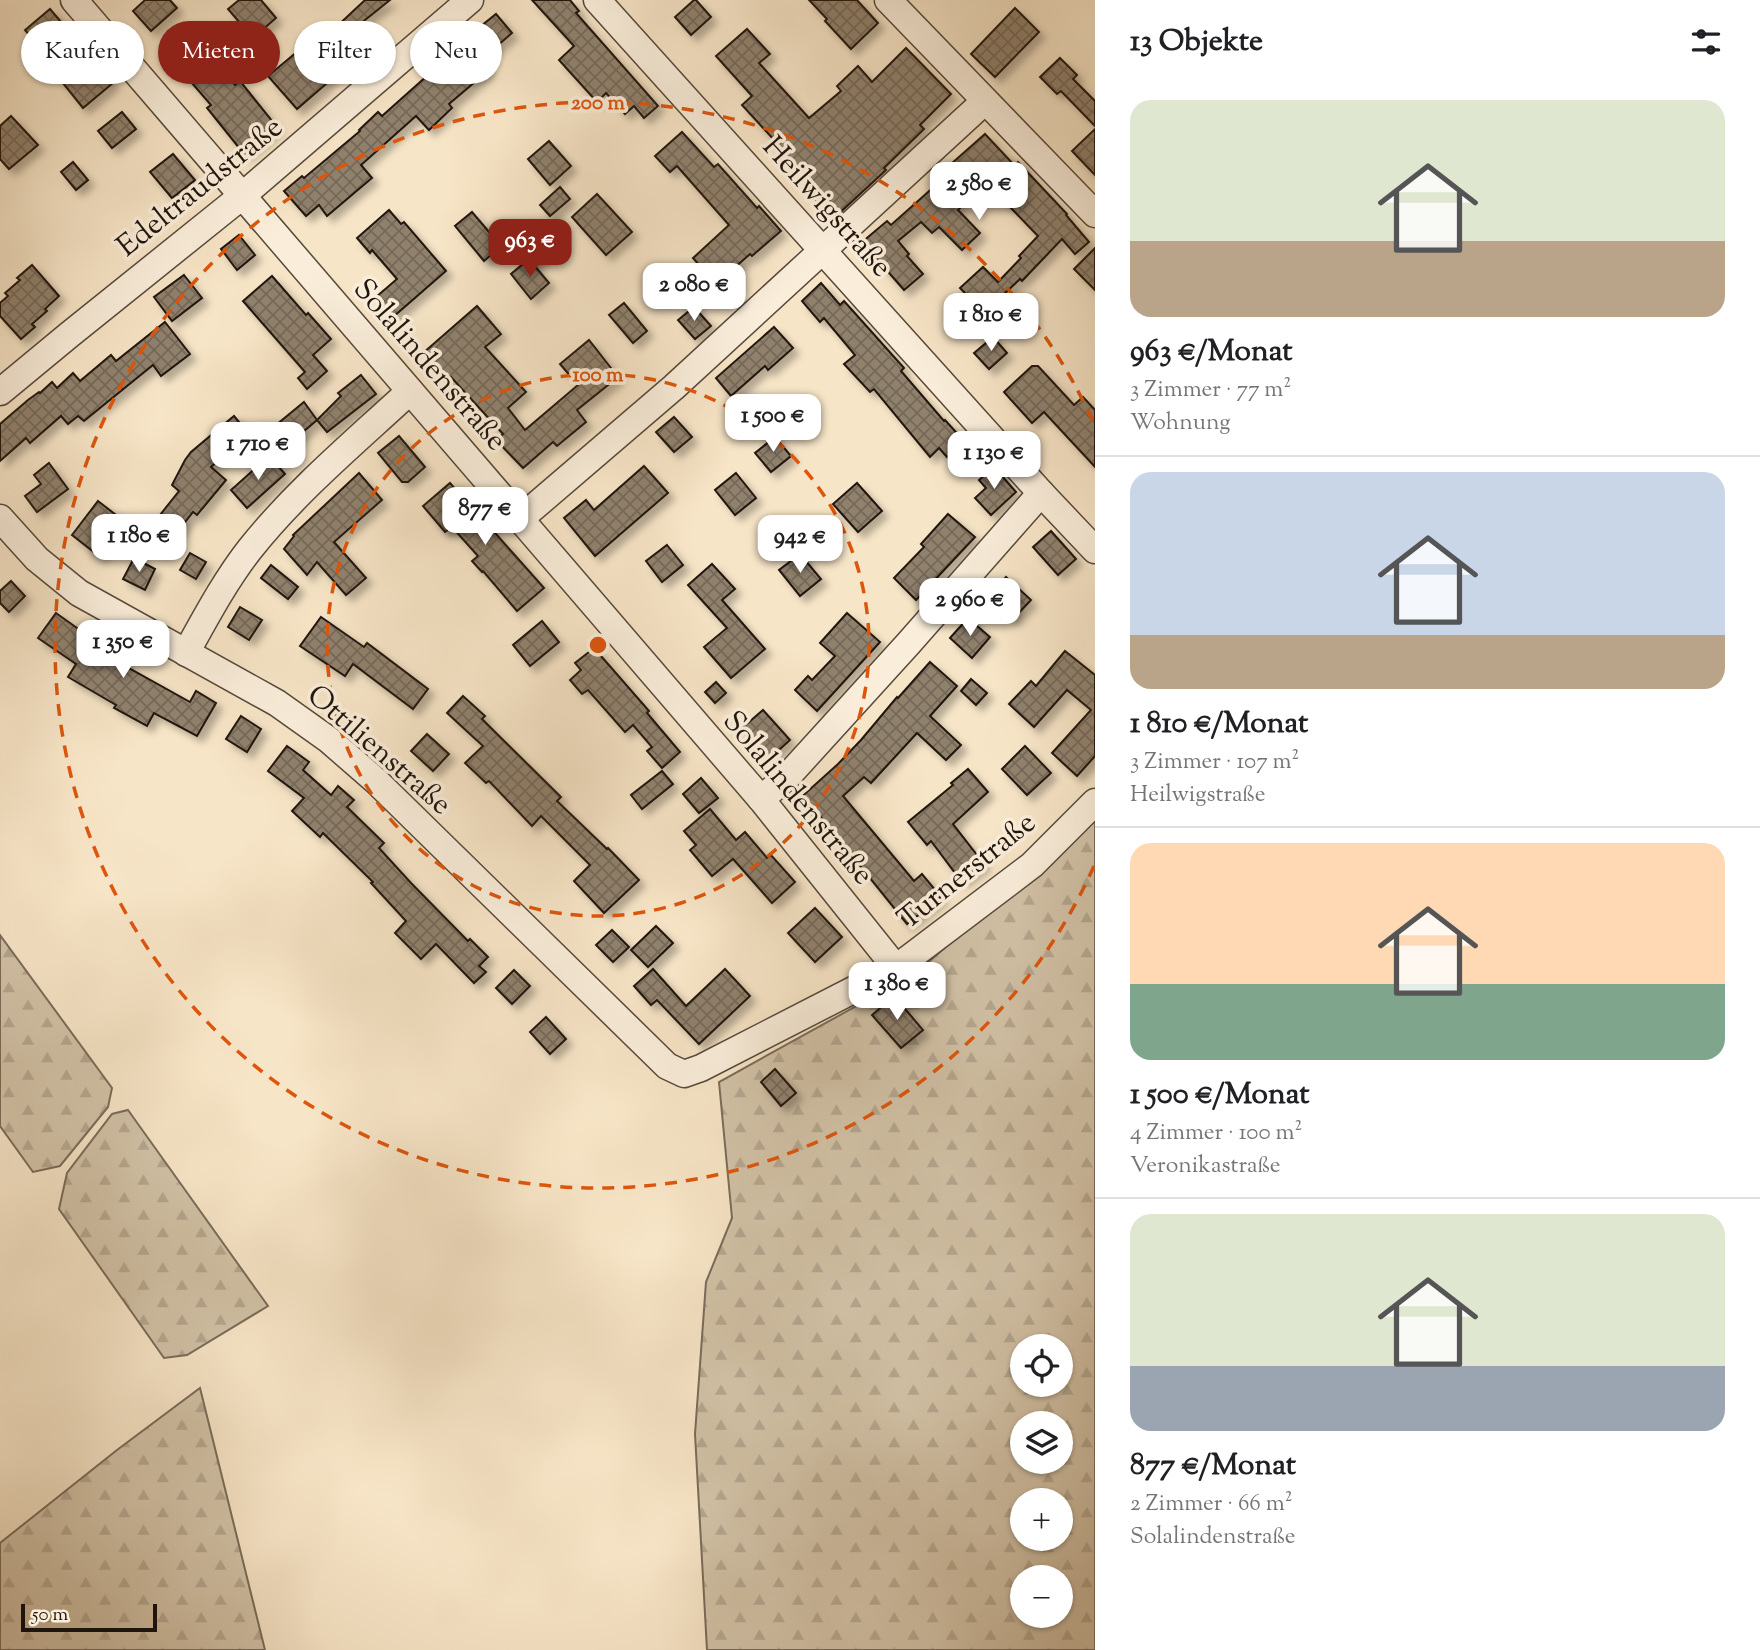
<!DOCTYPE html>
<html lang="de">
<meta charset="utf-8">
<style>
:root{--surface:#fff;--page:#f2f2f2;--text:#202124;--muted:#757577;--line:#e0e0e0;--accent:#8f2418}
body{margin:0;font-family:"Sorts Mill Goudy",serif;background:var(--page);color:var(--text);height:100vh;display:flex;flex-direction:column;font-size:26px;white-space:nowrap}
*{box-sizing:border-box;margin:0}
p{font-size:23px;color:var(--muted)}
.icon{flex:none;width:38px;height:38px;fill:none;stroke:currentColor;stroke-width:2;stroke-linecap:round;stroke-linejoin:round}
.map{position:relative;flex:1;overflow:hidden}
.side{display:flex;flex-direction:column;background:var(--surface);width:665px}
.side>*{flex:none}
.top-card{position:absolute;left:21px;top:21px;width:665px;height:63px;display:flex;gap:14px}
.tools{position:absolute;left:1010px;top:1334px;display:grid;gap:14px}
.tools a{display:grid;place-items:center;width:63px;height:63px;border-radius:50%;background:var(--surface);box-shadow:0 2px 5px #0004;font-size:35px}
.scale{position:absolute;left:21px;bottom:18px;width:136px;box-sizing:border-box;padding-left:7px;border:4px solid #20150c;border-top:0;font-size:19px;line-height:24px;white-space:nowrap;color:#20150c;-webkit-text-stroke:5px #faeedb;paint-order:stroke}
.price{position:absolute;translate:-50% -60px;padding:0 16px;border-radius:14px;background:#fff;color:#222;font-size:23px;line-height:46px;filter:drop-shadow(0 2px 4px #0008)}
.price::after{content:'';position:absolute;left:50%;top:42px;width:21px;height:16px;margin-left:-10px;background:inherit;clip-path:polygon(0 0,100% 0,50% 100%)}
.price.current{background:var(--accent);color:#fff}
ul{padding:0;list-style:none}
li{display:grid;align-content:center;gap:14px;height:371px;padding:0 35px}
li+li{border-top:2px solid var(--line)}
li span{display:grid;place-items:center;height:217px;border-radius:21px;color:#555}
li>.icon{margin-inline-start:auto}
span .icon{width:126px;height:126px;fill:#fffc;stroke-width:1}
li b{font-size:30px}
h2{display:flex;justify-content:space-between;align-items:center;height:84px;padding:0 35px;font-size:30px}
.chip{padding:0 24px;border-radius:32px;background:var(--surface);box-shadow:0 2px 5px #0004;font-size:24px;line-height:63px}
.chip.current{background:var(--accent);color:#fff}
main{display:flex;flex:1;min-height:0}
.map>svg:first-child{display:block}
.forest{fill:url(#forest-firs);stroke:#796c5a;stroke-width:2;fill-rule:evenodd}
.building{fill:url(#building-cross-hatch);stroke:#20150c;stroke-width:2;filter:url(#shadow)}
.lines{fill:none;stroke-linecap:round;stroke-linejoin:round}
.minor-casing{stroke:#56493b;stroke-width:29}
.minor{stroke:#faeedb;stroke-width:26}
.ring{fill:none;stroke:#de560c;stroke-width:3.5;stroke-dasharray:12 9}
.labels{text-anchor:middle;stroke-width:7;stroke-linejoin:round;paint-order:stroke}
.street-label{font-size:30px;fill:#20150c;stroke:#faeedb}
.centre{fill:#de560c;stroke:#faeedb;stroke-width:3.5}
.ring-label{font-size:21px;text-anchor:middle;font-weight:bold;fill:#de560c;stroke:#faeedb;stroke-width:7;stroke-linejoin:round;paint-order:stroke}
</style>
<main>
<div class="map">
<svg width="1095" height="1650" viewBox="0 0 1095 1650">
<defs>
<pattern id="forest-firs" width="22" height="20" patternUnits="userSpaceOnUse" patternTransform="scale(1.75)"><rect width="22" height="20" fill="#d2c2a7"/><path d="M5 1l3.5 6h-7zM16 11l3.5 6h-7z" fill="#b4a68f"/></pattern>
<pattern id="building-cross-hatch" width="8" height="8" patternUnits="userSpaceOnUse" patternTransform="scale(1.75)"><rect width="8" height="8" fill="#90816d"/><path d="M0 0l8 8M0 8l8-8" fill="none" stroke="#756858"/></pattern>
<filter id="shadow"><feDropShadow dx="6" dy="6" stdDeviation="3.5" flood-color="#0004"/></filter>
</defs>
<rect width="100%" height="100%" fill="#f7e5c7"/>
<filter id="stains"><feTurbulence type="fractalNoise" baseFrequency=".00286" numOctaves="4"/><feColorMatrix values="0 0 0 0 .2 0 0 0 0 .09 0 0 0 0 .02 0 0 0 .5 -.17"/></filter>
<radialGradient id="worn" r=".72"><stop offset=".6" stop-color="#630" stop-opacity="0"/><stop offset="1" stop-color="#630" stop-opacity=".3"/></radialGradient>
<!-- forest -->
<g class="forest">
<path d="M 1095,814 L 1095,1650 L 707,1650 L 695,1434 L 706,1282 L 732,1218 L 719,1082 L 916,973 L 1080,830 ZM 1022,1346 L 1060,1346 L 1060,1384 L 1022,1384 ZM 1022,1423 L 1060,1423 L 1060,1461 L 1022,1461 ZM 1022,1500 L 1060,1500 L 1060,1538 L 1022,1538 ZM 1022,1577 L 1060,1577 L 1060,1615 L 1022,1615 Z"/>
<polygon points="0,935 112,1088 108,1107 60,1166 33,1172 0,1126"/>
<polygon points="128,1110 268,1306 187,1355 164,1358 59,1209 67,1173 112,1114"/>
<polygon points="200,1388 265,1650 0,1650 0,1543 117,1450"/>
</g>
<!-- building -->
<g class="building">
<polygon points="145,0 170,0 177,8 151,31 133,11"/>
<polygon points="239,0 261,0 276,18 253,38 228,9"/>
<polygon points="365,0 390,0 355,28 365,39 331,71 334,75 325,83 326,84 297,109 268,76 298,51 303,58"/>
<polygon points="532,0 570,0 579,11 576,13 658,106 644,118 634,106 625,114 606,93 597,102 559,60 574,46"/>
<polygon points="694,0 696,0 711,17 691,35 675,17"/>
<polygon points="809,0 857,0 878,23 851,49 825,21 827,19"/>
<polygon points="1015,8 1039,32 995,77 971,54"/>
<polygon points="50,9 113,83 83,108 58,77 62,74 25,30"/>
<polygon points="496,14 512,33 481,60 489,70 449,104 452,108 429,130 416,116 361,165 372,178 327,216 319,205 306,216 284,191 302,176 304,178 360,131 359,130 378,112 382,116 438,66 435,63"/>
<polygon points="747,29 770,54 759,63 809,118 841,91 837,86 858,66 872,82 906,48 951,94 920,125 924,129 884,168 886,170 834,218 810,194 813,191 773,145 776,142 742,105 752,96 716,56"/>
<polygon points="195,40 235,85 240,81 277,127 244,154 207,108 211,105 172,60"/>
<polygon points="1060,58 1077,75 1073,79 1095,101 1095,126 1061,91 1057,94 1040,77"/>
<polygon points="122,112 136,129 112,148 98,131"/>
<polygon points="11,116 38,145 9,169 0,159 0,126"/>
<polygon points="1095,129 1095,175 1072,151"/>
<polygon points="682,132 714,167 718,164 757,208 759,206 781,231 752,256 750,254 716,284 693,258 729,225 677,166 670,172 655,156"/>
<polygon points="985,134 1014,165 1018,162 1067,214 1066,215 1089,242 1075,254 1062,239 1022,281 1020,279 984,313 960,288 983,267 998,282 1021,258 1019,256 1038,236 981,177 957,198 963,205 958,210 980,233 962,250 939,227 932,233 921,222 898,241 909,254 907,256 923,274 904,290 862,242 887,221 891,225 955,168 951,164"/>
<polygon points="549,141 571,166 550,185 528,159"/>
<polygon points="173,154 195,180 172,198 150,172"/>
<polygon points="73,162 88,180 76,190 61,172"/>
<polygon points="560,187 570,199 550,216 540,205"/>
<polygon points="597,194 632,232 606,255 572,217"/>
<polygon points="389,210 401,224 404,222 446,271 393,317 376,297 397,279 372,250 370,253 357,238"/>
<polygon points="472,212 501,246 484,261 455,226"/>
<polygon points="522,224 547,254 534,265 509,235"/>
<polygon points="239,235 255,255 237,270 221,249"/>
<polygon points="1095,248 1095,290 1074,269"/>
<polygon points="529,259 549,283 531,299 511,274"/>
<polygon points="32,265 59,296 45,309 47,311 32,324 35,327 21,339 0,316 0,303 8,296 5,293 20,280 17,278"/>
<polygon points="184,275 202,298 172,321 154,297"/>
<polygon points="272,276 306,315 308,313 331,339 313,355 327,371 307,389 298,378 305,372 243,301"/>
<polygon points="821,283 840,305 844,301 904,368 901,371 944,421 945,420 964,441 947,457 939,448 930,457 874,389 870,392 844,364 855,355 824,318 820,322 802,301"/>
<polygon points="624,303 647,331 633,343 609,315"/>
<polygon points="477,306 501,334 485,347 526,392 508,408 525,430 578,385 560,364 589,340 618,377 577,410 586,422 557,446 553,442 523,468 496,440 503,434 451,377 446,380 423,353"/>
<polygon points="694,307 711,326 695,339 678,320"/>
<polygon points="165,322 190,354 161,376 153,365 84,421 78,416 68,424 61,416 30,443 26,438 0,461 0,424 28,400 39,392 40,393 52,382 57,388 73,373 80,381 111,355 116,361"/>
<polygon points="774,327 793,348 768,370 765,366 731,396 716,378"/>
<polygon points="993,337 1007,353 989,369 974,353"/>
<polygon points="1032,366 1038,366 1074,405 1083,397 1095,410 1095,467 1044,412 1032,423 1004,392"/>
<polygon points="361,375 376,394 327,432 317,420 341,396 338,393"/>
<polygon points="304,402 317,420 284,448 270,430"/>
<polygon points="234,416 249,434 211,467 226,480 197,515 193,512 171,540 152,525 179,491 172,485 185,460 191,452"/>
<polygon points="674,417 692,437 674,452 656,432"/>
<polygon points="399,436 425,467 408,482 402,482 378,453"/>
<polygon points="775,437 791,456 771,472 755,453"/>
<polygon points="269,456 285,474 247,508 231,490"/>
<polygon points="49,463 68,489 37,512 25,496 41,484 34,475"/>
<polygon points="644,466 668,493 595,556 564,518 586,500 594,510"/>
<polygon points="994,467 1016,492 991,515 975,498 986,488 979,480"/>
<polygon points="359,473 382,500 334,542 366,578 346,595 317,562 307,575 284,549 294,536 293,535"/>
<polygon points="736,473 756,498 735,515 715,490"/>
<polygon points="450,483 487,526 488,525 544,588 517,611 483,571 482,572 472,561 478,556 452,527 445,532 423,506"/>
<polygon points="857,483 882,511 858,532 833,504"/>
<polygon points="98,501 125,522 99,556 72,535"/>
<polygon points="948,514 975,537 916,600 894,578 924,547 921,544"/>
<polygon points="1051,531 1076,559 1058,575 1033,547"/>
<polygon points="667,545 683,565 662,582 646,561"/>
<polygon points="190,553 206,562 196,579 180,570"/>
<polygon points="800,554 821,579 800,596 779,570"/>
<polygon points="134,558 155,569 145,590 123,579"/>
<polygon points="712,564 735,589 722,600 765,649 731,678 704,647 727,628 688,585"/>
<polygon points="271,565 298,587 288,599 261,578"/>
<polygon points="1006,577 1031,600 1012,620 988,598"/>
<polygon points="11,581 25,596 9,612 0,603 0,591"/>
<polygon points="240,607 262,620 249,640 228,627"/>
<polygon points="56,613 91,638 124,656 120,663 190,702 196,691 216,703 197,736 154,713 147,726 114,708 116,705 68,677 76,664 38,638"/>
<polygon points="847,613 880,642 817,711 795,690 808,676 812,680 835,656 820,643"/>
<polygon points="321,617 364,647 367,643 428,689 413,709 353,664 345,676 300,646"/>
<polygon points="968,618 990,637 972,658 950,638"/>
<polygon points="542,621 559,642 530,666 513,645"/>
<polygon points="594,648 649,711 647,713 680,752 662,768 647,751 652,747 633,725 625,732 588,690 582,694 570,680 581,670 575,663"/>
<polygon points="1065,651 1095,675 1095,756 1077,776 1052,753 1091,710 1067,690 1034,727 1009,704 1031,681 1036,686"/>
<polygon points="930,662 957,686 930,716 961,745 946,760 917,733 871,783 864,777 843,796 914,881 922,874 941,897 907,924 820,816 816,820 798,800 838,764 861,740 897,697 898,698"/>
<polygon points="971,679 987,693 976,705 961,691"/>
<polygon points="716,682 726,693 715,703 705,692"/>
<polygon points="463,696 485,716 482,719 561,797 557,801 607,849 608,848 639,880 604,913 574,881 590,865 541,816 532,826 489,781 486,783 465,763 483,746 447,713"/>
<polygon points="763,710 790,740 769,759 741,729"/>
<polygon points="241,716 261,729 247,752 226,739"/>
<polygon points="427,734 449,754 433,771 411,751"/>
<polygon points="287,746 309,762 303,770 331,795 338,786 354,800 347,807 384,843 379,848 411,883 468,941 470,939 488,957 479,966 486,972 474,983 436,944 421,959 395,933 406,921 371,883 373,882 323,833 320,837 292,811 304,798 268,771"/>
<polygon points="1025,746 1051,773 1027,795 1002,769"/>
<polygon points="968,769 988,792 953,824 984,864 961,881 931,841 927,845 908,822 953,785 951,783"/>
<polygon points="662,771 673,784 642,809 631,795"/>
<polygon points="701,778 718,798 699,813 683,794"/>
<polygon points="710,809 736,840 745,832 767,858 771,855 795,882 772,903 733,859 712,876 690,850 696,845 684,831"/>
<polygon points="815,908 842,937 815,962 788,933"/>
<polygon points="656,926 673,943 648,967 631,950"/>
<polygon points="612,930 629,947 613,962 596,945"/>
<polygon points="653,969 686,1006 725,969 750,996 699,1044 657,1000 651,1005 634,986"/>
<polygon points="514,970 530,986 512,1004 496,988"/>
<polygon points="894,996 923,1030 901,1048 872,1015"/>
<polygon points="546,1017 566,1039 550,1054 530,1032"/>
<polygon points="775,1069 796,1093 781,1106 761,1082"/>
</g>
<g class="lines">
<!-- minor casing -->
<g class="minor-casing">
<g id="minor">
<polyline points="74,0 761,799 896,968"/>
<polyline points="597,0 1041,493 1095,550"/>
<polyline points="888,0 1095,214"/>
<polyline points="0,392 69,335 242,196 470,0"/>
<polyline points="0,518 37,559 79,593 277,703 329,740 375,780 667,1066 684,1074 701,1068 896,968 1032,865 1095,802"/>
<polyline points="520,519 674,387 985,101"/>
<path d="M 186,653 C 206,617 225,581 250,549 C 297,490 355,442 410,391"/>
<polyline points="761,799 787,777 908,644 1041,493"/>
</g>
</g>
<!-- minor -->
<use href="#minor" class="minor"/>
</g>
<!-- distance rings -->
<g class="ring">
<circle cx="598" cy="645" r="271"/>
<path d="M1094 866A543 543 0 1 1 1094 424"/>
</g>
<g class="labels">
<!-- street labels -->
<g class="street-label">
<text transform="translate(199 186) rotate(-39)" y="10">Edeltraudstraße</text>
<text transform="translate(828 206) rotate(48)" y="10">Heilwigstraße</text>
<text transform="translate(431 364) rotate(49)" y="10">Solalindenstraße</text>
<text transform="translate(380 749) rotate(41)" y="10">Ottilienstraße</text>
<text transform="translate(799 797) rotate(50)" y="10">Solalindenstraße</text>
<text transform="translate(966 870) rotate(-39)" y="10">Turnerstraße</text>
</g>
</g>
<circle cx="598" cy="645" r="10" class="centre"/>
<g class="ring-label">
<text x="598" y="109">200 m</text>
<text x="598" y="381">100 m</text>
</g>
<rect width="100%" height="100%" filter="url(#stains)"/>
<rect width="100%" height="100%" fill="url(#worn)"/>
</svg>
<div class="tools">
<a><svg class="icon" aria-label="locate" viewBox="0 0 24 24"><circle cx="12" cy="12" r="6"/><path d="M12 2v4M12 18v4M2 12h4M18 12h4"/></svg></a>
<a><svg class="icon" aria-label="layers" viewBox="0 0 24 24"><path d="M12 4l9 5-9 5-9-5zM3 14l9 5 9-5"/></svg></a>
<a>+</a>
<a>−</a>
</div>
<div class="scale">50 m</div>
<b class="price" style="left:979px;top:222px">2 580 €</b>
<b class="price current" style="left:530px;top:279px">963 €</b>
<b class="price" style="left:694px;top:323px">2 080 €</b>
<b class="price" style="left:991px;top:353px">1 810 €</b>
<b class="price" style="left:773px;top:454px">1 500 €</b>
<b class="price" style="left:258px;top:482px">1 710 €</b>
<b class="price" style="left:994px;top:491px">1 130 €</b>
<b class="price" style="left:485px;top:547px">877 €</b>
<b class="price" style="left:139px;top:574px">1 180 €</b>
<b class="price" style="left:800px;top:575px">942 €</b>
<b class="price" style="left:970px;top:638px">2 960 €</b>
<b class="price" style="left:123px;top:680px">1 350 €</b>
<b class="price" style="left:897px;top:1022px">1 380 €</b>
<div class="top-card">
<a class="chip">Kaufen</a>
<a class="chip current">Mieten</a>
<a class="chip">Filter</a>
<a class="chip">Neu</a>
</div>
</div>
<section class="side">
<h2>13 Objekte<svg class="icon" aria-label="filters" viewBox="0 0 24 24"><path d="M4 7h16M4 17h16"/><circle cx="9" cy="7" r="2"/><circle cx="15" cy="17" r="2"/></svg></h2>
<ul>
<li><span style="background:linear-gradient(#dfe7d0 65%,#b9a48a 0)"><svg class="icon" aria-label="home" viewBox="0 0 24 24"><path d="M3 11l9-7 9 7M6 9v11h12V9"/></svg></span><div><b>963 €/Monat</b><p>3 Zimmer · 77 m²</p><p>Wohnung</p></div></li>
<li><span style="background:linear-gradient(#c9d6e8 75%,#b9a48a 0)"><svg class="icon" aria-label="home" viewBox="0 0 24 24"><path d="M3 11l9-7 9 7M6 9v11h12V9"/></svg></span><div><b>1 810 €/Monat</b><p>3 Zimmer · 107 m²</p><p>Heilwigstraße</p></div></li>
<li><span style="background:linear-gradient(#ffd9b3 65%,#7fa58c 0)"><svg class="icon" aria-label="home" viewBox="0 0 24 24"><path d="M3 11l9-7 9 7M6 9v11h12V9"/></svg></span><div><b>1 500 €/Monat</b><p>4 Zimmer · 100 m²</p><p>Veronikastraße</p></div></li>
<li><span style="background:linear-gradient(#dfe7d0 70%,#9aa5b1 0)"><svg class="icon" aria-label="home" viewBox="0 0 24 24"><path d="M3 11l9-7 9 7M6 9v11h12V9"/></svg></span><div><b>877 €/Monat</b><p>2 Zimmer · 66 m²</p><p>Solalindenstraße</p></div></li>
</ul>
</section>
</main>
